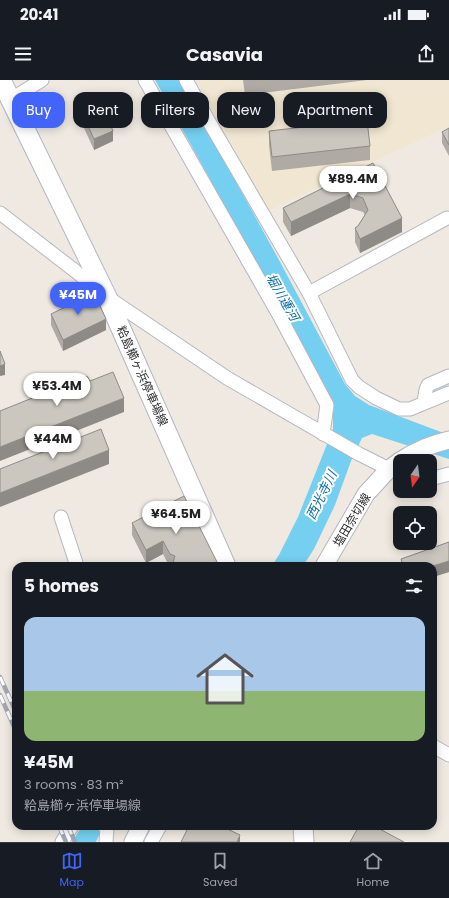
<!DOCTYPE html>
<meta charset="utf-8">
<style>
:root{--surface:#171b24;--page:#242831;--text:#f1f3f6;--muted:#9ea1a6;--line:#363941;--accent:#4264fb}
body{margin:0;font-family:Poppins,"Noto Sans JP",sans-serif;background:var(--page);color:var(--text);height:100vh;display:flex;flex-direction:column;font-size:15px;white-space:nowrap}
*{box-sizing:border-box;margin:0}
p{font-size:13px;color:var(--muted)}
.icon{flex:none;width:22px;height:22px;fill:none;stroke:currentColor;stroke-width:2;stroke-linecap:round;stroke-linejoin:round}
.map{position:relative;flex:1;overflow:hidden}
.side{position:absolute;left:12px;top:482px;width:425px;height:268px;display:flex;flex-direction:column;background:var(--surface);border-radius:12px;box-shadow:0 2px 10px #0003}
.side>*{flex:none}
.guide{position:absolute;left:12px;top:12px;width:425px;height:36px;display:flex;gap:8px}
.needle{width:26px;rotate:194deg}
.controls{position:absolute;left:393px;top:374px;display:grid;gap:8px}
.controls a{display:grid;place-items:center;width:44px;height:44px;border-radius:8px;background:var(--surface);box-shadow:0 2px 10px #0003;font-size:20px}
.price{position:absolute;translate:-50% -34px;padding:0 9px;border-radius:14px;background:#fff;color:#222;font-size:13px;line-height:26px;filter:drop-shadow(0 1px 2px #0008)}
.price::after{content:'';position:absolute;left:50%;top:24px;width:12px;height:9px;margin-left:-6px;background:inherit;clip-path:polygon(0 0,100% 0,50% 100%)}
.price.current{background:var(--accent);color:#fff}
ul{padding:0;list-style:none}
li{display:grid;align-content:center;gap:8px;height:212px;padding:0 12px}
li+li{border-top:1px solid var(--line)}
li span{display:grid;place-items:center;height:124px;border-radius:12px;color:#555}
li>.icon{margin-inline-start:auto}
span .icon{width:72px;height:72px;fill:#fffc;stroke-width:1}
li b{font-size:17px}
h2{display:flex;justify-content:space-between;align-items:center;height:48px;padding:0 12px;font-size:17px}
.tag{padding:0 14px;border-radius:12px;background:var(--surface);box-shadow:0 2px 10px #0003;font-size:14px;line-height:36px}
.tag.current{background:var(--accent);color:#fff}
.status{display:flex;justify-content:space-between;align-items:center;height:28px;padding:0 20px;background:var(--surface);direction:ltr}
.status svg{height:11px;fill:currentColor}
header{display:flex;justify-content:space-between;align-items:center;height:52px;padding:0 12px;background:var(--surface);font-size:18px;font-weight:700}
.menu{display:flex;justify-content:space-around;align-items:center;height:56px;border-top:1px solid var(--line);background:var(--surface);font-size:11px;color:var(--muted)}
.menu a{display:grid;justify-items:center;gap:2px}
.menu .current{color:var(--accent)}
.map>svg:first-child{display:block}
.education{fill:#f0e6d1}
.water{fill:#75cff0}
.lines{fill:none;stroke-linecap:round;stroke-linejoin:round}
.minor-casing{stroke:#b4b7c1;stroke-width:15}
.tertiary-casing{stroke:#b4b7c1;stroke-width:19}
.secondary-casing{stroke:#b4b7c1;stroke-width:21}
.minor{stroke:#fff;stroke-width:13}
.tertiary{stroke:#fff;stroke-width:17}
.secondary{stroke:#fff;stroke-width:19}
.rail-casing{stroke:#a3a6b8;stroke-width:4.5}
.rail{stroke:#fff;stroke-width:3;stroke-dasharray:9;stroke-linecap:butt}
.wall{fill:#afaba4}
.shaded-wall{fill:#8e8b86}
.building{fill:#cbc7bf;stroke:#8e8b86}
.labels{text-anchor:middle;stroke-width:4;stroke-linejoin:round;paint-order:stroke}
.street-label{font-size:12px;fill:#2e2e2e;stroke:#fff}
.water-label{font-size:13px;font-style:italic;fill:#0d6fa3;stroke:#fff}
</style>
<div class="status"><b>20:41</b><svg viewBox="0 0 49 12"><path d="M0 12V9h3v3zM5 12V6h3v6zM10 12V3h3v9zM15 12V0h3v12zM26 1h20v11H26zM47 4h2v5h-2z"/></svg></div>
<header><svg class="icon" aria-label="menu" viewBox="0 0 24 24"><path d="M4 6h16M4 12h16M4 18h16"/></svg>Casavia<svg class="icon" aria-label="share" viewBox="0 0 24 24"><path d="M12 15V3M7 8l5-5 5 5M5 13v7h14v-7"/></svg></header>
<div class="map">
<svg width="449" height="762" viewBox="0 0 449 762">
<rect width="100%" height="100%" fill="#efe9e1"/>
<!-- education -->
<polygon class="education" points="196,0 449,0 449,46 266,132"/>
<!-- water -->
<g class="water">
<polygon points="155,0 180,0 279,180 345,304 355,316 369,325 449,355 449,379 372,354 362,358 351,381 335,425 314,469 303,486 272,486 280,473 298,437 333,349 333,327 302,265"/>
<polygon points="82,746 103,746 96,762 72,762"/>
</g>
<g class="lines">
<!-- minor casing -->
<g class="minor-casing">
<g id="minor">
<polyline points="145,0 279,235 327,325 323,354"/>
<polyline points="186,0 208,40 309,213 352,300 359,307 376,318 399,329 410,329 449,313"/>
<polyline points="10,20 42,0"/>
<polyline points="0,133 74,190 107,217 227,298 359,374 389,389 400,393"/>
<polyline points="309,213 447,138"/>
<polyline points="424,322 426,310 428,305 449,296"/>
<polyline points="430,398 434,398 449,394"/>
<polyline points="61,437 77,486"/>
<polyline points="433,666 449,675"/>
<polyline points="104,746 107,749 106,762"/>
<polyline points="62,762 72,746"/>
<polyline points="151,762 160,746"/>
</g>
</g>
<!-- tertiary casing -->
<g class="tertiary-casing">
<g id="tertiary">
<path d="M 400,381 C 415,371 431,364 449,360"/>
<polyline points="324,486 366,414 389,389 400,381"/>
<polyline points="133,762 141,746"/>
</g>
</g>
<!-- secondary casing -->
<g class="secondary-casing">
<g id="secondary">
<polyline points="1,0 107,217 226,486"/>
<polyline points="303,746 304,762"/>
</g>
</g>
<!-- minor -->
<use href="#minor" class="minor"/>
<!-- tertiary -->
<use href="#tertiary" class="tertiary"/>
<!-- secondary -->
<use href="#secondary" class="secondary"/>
<!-- rail casing -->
<g class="rail-casing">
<g id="rail">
<polyline points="0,597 16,632"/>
<polyline points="0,615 16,651"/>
<polyline points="59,746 66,762"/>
<polyline points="68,746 75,762"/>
</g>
</g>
<!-- rail -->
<use href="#rail" class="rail"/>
</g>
<!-- wall -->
<g class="wall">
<polygon points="243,0 367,0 245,15"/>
<polygon points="79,26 113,61 94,70 79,37"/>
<polygon points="449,48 449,76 442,63 442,52"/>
<polygon points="269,51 370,66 370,80 272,91 269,65"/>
<polygon points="373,83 402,152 360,173 355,162 355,148 358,146 365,135 363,132 350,128 291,156 283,142 283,128"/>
<polygon points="51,234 106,250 63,271 51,245"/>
<polygon points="132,443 215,486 169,486 163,474 146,483 132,455"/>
<polygon points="449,462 449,492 433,497 433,486 401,486 401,479"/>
</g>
<!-- shaded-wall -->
<g class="shaded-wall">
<polygon points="113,51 113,61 94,70 94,59"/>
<polygon points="350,114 350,128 291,156 291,142"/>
<polygon points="402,138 402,152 360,173 360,159"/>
<polygon points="106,239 106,250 63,271 63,260"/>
<polygon points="5,284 5,295 0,296 0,286"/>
<polygon points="124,318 124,332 0,381 0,367"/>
<polygon points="109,370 109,384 0,427 0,413"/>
<polygon points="163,461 163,474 146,483 146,470"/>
<polygon points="449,481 449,492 433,497 433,486"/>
<polygon points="240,755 240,762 237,762"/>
</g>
<!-- building -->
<g class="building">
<polygon points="99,18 113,51 94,59 79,26"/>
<polygon points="367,40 370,66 272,77 269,51"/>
<polygon points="449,48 449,65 442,52"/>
<polygon points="373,83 402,138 360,159 355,148 358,146 368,130 363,118 350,114 291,142 283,128"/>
<polygon points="94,213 106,239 63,260 51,234"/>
<polygon points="0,271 5,284 0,286"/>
<polygon points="113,292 124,318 0,367 0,331 87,296 90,301"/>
<polygon points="101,349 109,370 0,413 0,389"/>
<polygon points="184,416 218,484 215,486 172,486 175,476 170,474 163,461 146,470 132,443"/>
<polygon points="449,462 449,481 433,486 403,486 401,479"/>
<polygon points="189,746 221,746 240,755 237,762 181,762"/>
<polygon points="359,746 374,746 404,762 350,762"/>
</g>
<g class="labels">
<!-- street labels -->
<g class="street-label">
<text transform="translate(142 296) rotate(66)" y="4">粭島櫛ヶ浜停車場線</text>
<text transform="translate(352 440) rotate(-59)" y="4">塩田奈切線</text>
</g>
<!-- water labels -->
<g class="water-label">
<text transform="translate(283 217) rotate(60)" y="5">堀川運河</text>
<text transform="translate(321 415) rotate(-64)" y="5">西光寺川</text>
</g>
</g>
</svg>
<div class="controls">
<a><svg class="needle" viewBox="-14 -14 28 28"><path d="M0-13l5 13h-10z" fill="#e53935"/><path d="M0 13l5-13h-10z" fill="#9ea1a6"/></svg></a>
<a><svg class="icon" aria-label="locate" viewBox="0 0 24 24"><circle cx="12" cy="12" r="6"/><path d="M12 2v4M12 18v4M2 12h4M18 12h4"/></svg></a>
</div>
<b class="price" style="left:353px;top:120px">¥89.4M</b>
<b class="price current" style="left:78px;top:236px">¥45M</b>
<b class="price" style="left:57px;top:327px">¥53.4M</b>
<b class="price" style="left:53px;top:380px">¥44M</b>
<b class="price" style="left:176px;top:455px">¥64.5M</b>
<div class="guide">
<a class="tag current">Buy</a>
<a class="tag">Rent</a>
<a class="tag">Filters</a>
<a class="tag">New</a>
<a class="tag">Apartment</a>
</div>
<section class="side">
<h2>5 homes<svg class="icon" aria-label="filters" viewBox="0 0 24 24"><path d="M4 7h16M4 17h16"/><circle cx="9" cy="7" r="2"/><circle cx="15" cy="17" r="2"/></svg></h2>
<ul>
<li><span style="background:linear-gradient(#a9c7e8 60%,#8fb573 0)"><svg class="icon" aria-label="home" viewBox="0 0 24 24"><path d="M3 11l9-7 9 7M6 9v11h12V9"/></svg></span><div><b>¥45M</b><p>3 rooms · 83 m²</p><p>粭島櫛ヶ浜停車場線</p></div></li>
</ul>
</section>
</div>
<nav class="menu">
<a class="current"><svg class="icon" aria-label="map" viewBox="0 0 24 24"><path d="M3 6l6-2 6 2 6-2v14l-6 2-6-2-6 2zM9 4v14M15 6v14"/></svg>Map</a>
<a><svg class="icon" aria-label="saved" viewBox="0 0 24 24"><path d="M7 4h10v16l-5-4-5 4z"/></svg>Saved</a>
<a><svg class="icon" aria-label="home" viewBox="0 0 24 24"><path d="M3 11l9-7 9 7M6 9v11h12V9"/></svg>Home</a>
</nav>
